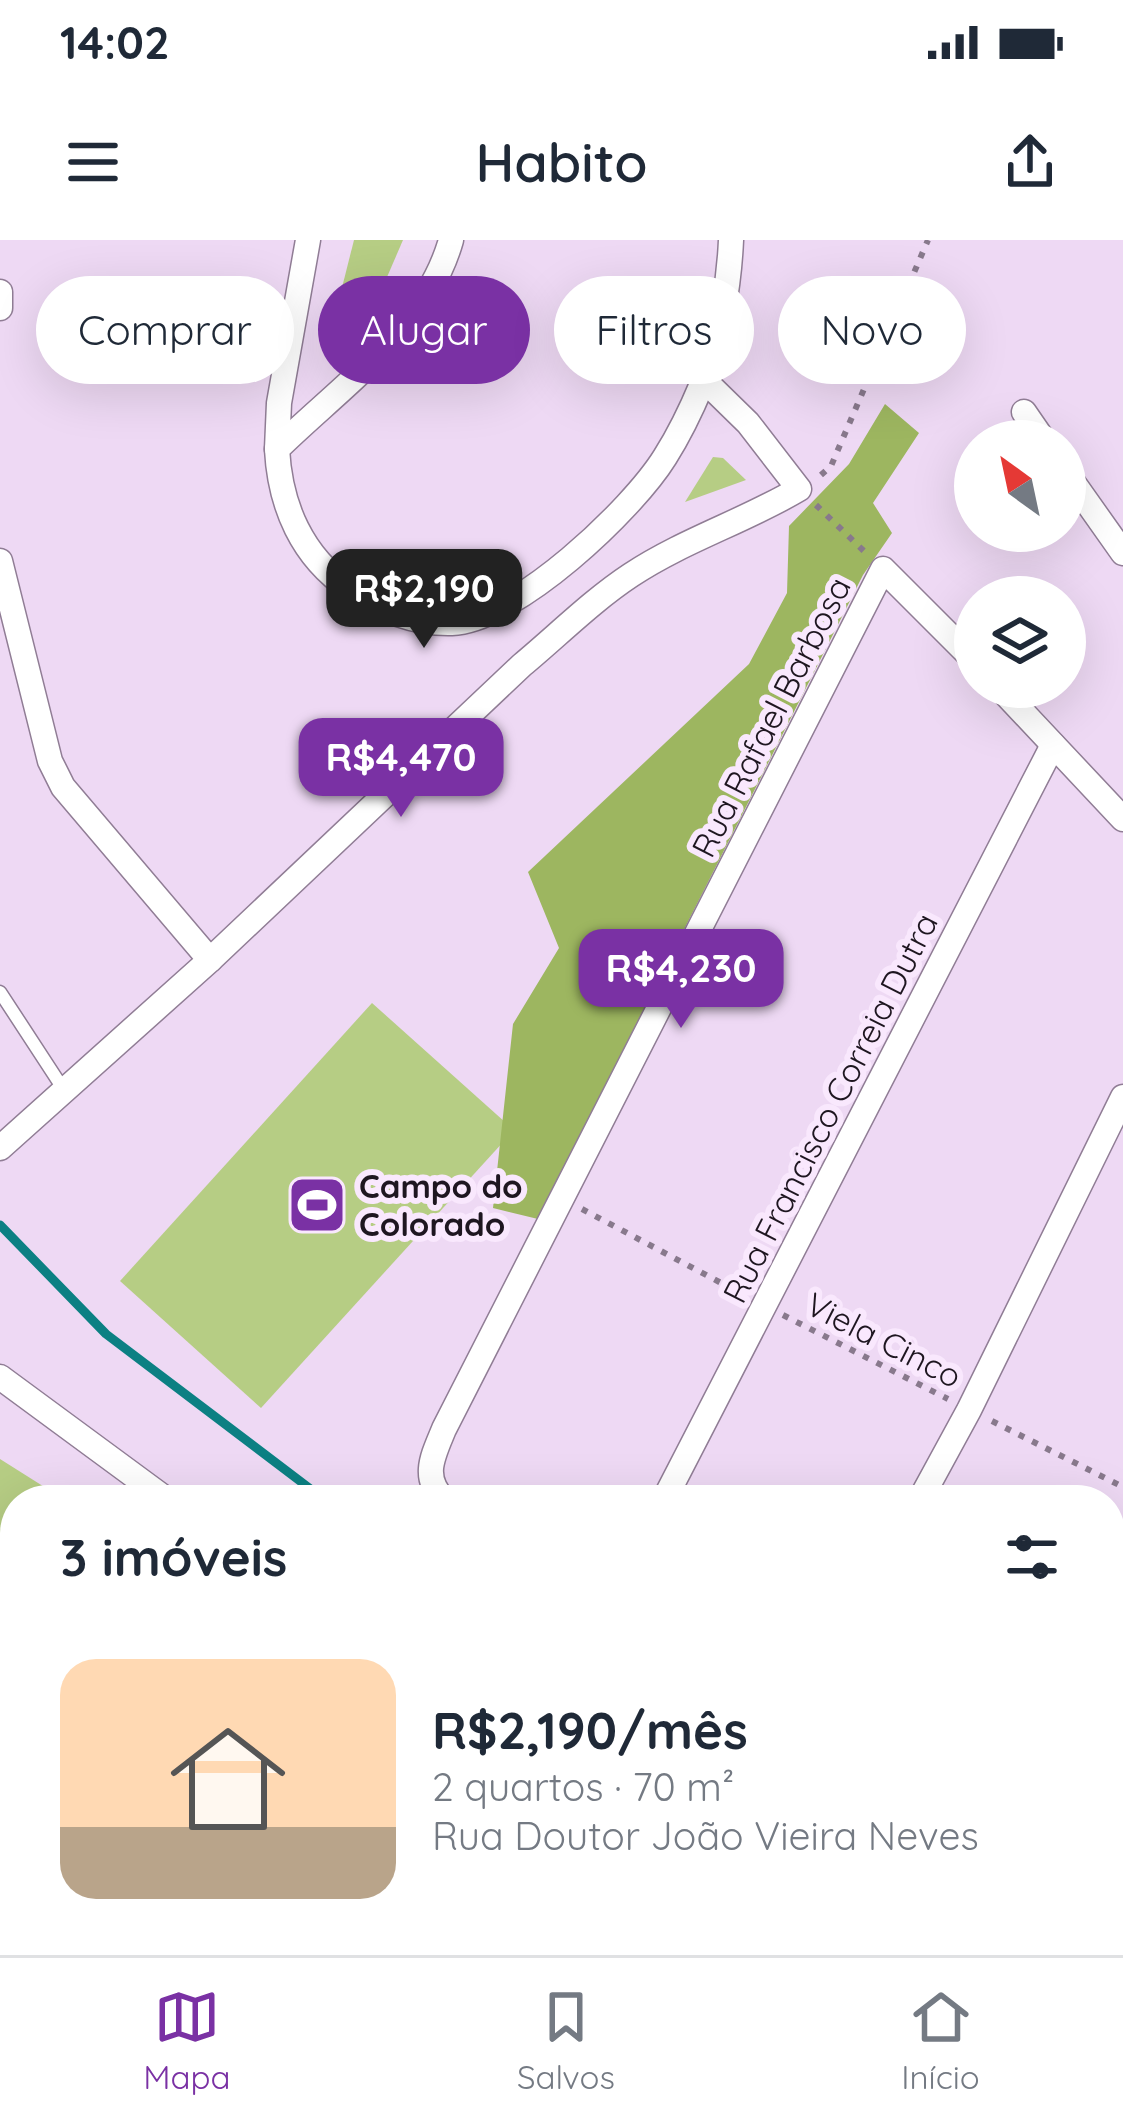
<!DOCTYPE html>
<html lang="pt">
<meta charset="utf-8">
<style>
:root{--surface:#fff;--page:#f6f6f7;--text:#1f2937;--muted:#747a83;--line:#e0e1e3;--accent:#7a31a4}
body{margin:0;font-family:Quicksand,sans-serif;background:var(--page);color:var(--text);height:100vh;display:flex;flex-direction:column;font-size:45px;white-space:nowrap}
*{box-sizing:border-box;margin:0}
p{font-size:39px;color:var(--muted)}
.icon{flex:none;width:66px;height:66px;fill:none;stroke:currentColor;stroke-width:2;stroke-linecap:round;stroke-linejoin:round}
.map{position:relative;flex:1;overflow:hidden}
.drawer{position:absolute;left:0px;top:1245px;width:1125px;height:471px;display:flex;flex-direction:column;background:var(--surface);border-radius:48px 48px 0 0;box-shadow:0 12px 48px #0002}
.drawer>*{flex:none}
.top-card{position:absolute;left:36px;top:36px;width:1053px;height:108px;display:flex;gap:24px}
.needle{width:78px;rotate:327deg}
.tools{position:absolute;left:954px;top:180px;display:grid;gap:24px}
.tools a{display:grid;place-items:center;width:132px;height:132px;border-radius:50%;background:var(--surface);box-shadow:0 12px 48px #0002;font-size:60px}
.price{position:absolute;translate:-50% -102px;padding:0 27px;border-radius:24px;background:var(--accent);color:#fff;font-size:39px;line-height:78px;filter:drop-shadow(0 3px 6px #0008)}
.price::after{content:'';position:absolute;left:50%;top:72px;width:36px;height:27px;margin-left:-18px;background:inherit;clip-path:polygon(0 0,100% 0,50% 100%)}
.price.on{background:#222;color:#fff}
ul{padding:0;list-style:none}
li{display:flex;align-items:center;gap:36px;height:300px;padding:0 60px}
li span{display:grid;place-items:center;flex:none;width:336px;height:240px;border-radius:36px;color:#555}
li>.icon{margin-inline-start:auto}
span .icon{width:144px;height:144px;fill:#fffc;stroke-width:1}
li b{font-size:51px}
h2{display:flex;justify-content:space-between;align-items:center;height:144px;padding:0 60px;font-size:51px}
.chip{padding:0 42px;border-radius:54px;background:var(--surface);box-shadow:0 12px 48px #0002;font-size:42px;line-height:108px}
.chip.on{background:var(--accent);color:#fff}
.status{display:flex;justify-content:space-between;align-items:center;height:84px;padding:0 60px;background:var(--surface);direction:ltr}
.status svg{height:33px;fill:currentColor}
header{display:flex;justify-content:space-between;align-items:center;height:156px;padding:0 60px;background:var(--surface);font-size:54px;font-weight:600}
.tabs{display:flex;justify-content:space-around;align-items:center;height:168px;border-top:3px solid var(--line);background:var(--surface);font-size:33px;color:var(--muted)}
.tabs a{display:grid;justify-items:center;gap:6px}
.tabs .on{color:var(--accent)}
.map>svg:first-child{display:block}
.green{fill:#b6cd84}
.forest{fill:#9db660}
.lines{fill:none;stroke-linecap:round;stroke-linejoin:round}
.stream{stroke:#0c8083;stroke-width:9}
.lane-casing{stroke:#907d95;stroke-width:15}
.street-casing{stroke:#907d95;stroke-width:27}
.path{stroke:#88798c;stroke-width:6;stroke-dasharray:6 9;stroke-linecap:butt}
.lane{stroke:#fff;stroke-width:12}
.street{stroke:#fff;stroke-width:24}
.labels{text-anchor:middle;stroke-width:12;stroke-linejoin:round;paint-order:stroke}
.street-label{font-size:33px;fill:#1e1620;stroke:#f9e8fd}
.poi-label{font-size:33px;font-weight:bold;fill:#1e1620;stroke:#f9e8fd;text-anchor:start}
</style>
<div class="status"><b>14:02</b><svg viewBox="0 0 49 12"><path d="M0 12V9h3v3zM5 12V6h3v6zM10 12V3h3v9zM15 12V0h3v12zM26 1h20v11H26zM47 4h2v5h-2z"/></svg></div>
<header><svg class="icon" aria-label="menu" viewBox="0 0 24 24"><path d="M4 6h16M4 12h16M4 18h16"/></svg>Habito<svg class="icon" aria-label="share" viewBox="0 0 24 24"><path d="M12 15V3M7 8l5-5 5 5M5 13v7h14v-7"/></svg></header>
<div class="map">
<svg width="1123" height="1715" viewBox="0 0 1123 1715">
<rect width="100%" height="100%" fill="#eed9f4"/>
<!-- green -->
<g class="green">
<polygon points="354,0 403,0 381,51 327,107"/>
<polygon points="713,217 723,218 746,240 685,262"/>
<polygon points="372,763 514,890 261,1168 120,1041"/>
<polygon points="0,1219 65,1260 15,1260 15,1490 0,1481"/>
<polygon points="103,1701 205,1701 218,1715 96,1715"/>
<polygon points="678,1701 826,1701 835,1715 690,1715"/>
</g>
<!-- forest -->
<polygon class="forest" points="885,164 919,193 873,263 892,293 863,335 538,979 493,968 513,784 559,708 528,632 749,424 787,353 789,286 849,224"/>
<g class="lines">
<!-- stream -->
<polyline class="stream" points="0,985 106,1094 325,1260"/>
<!-- lane casing -->
<g class="lane-casing">
<polyline id="lane" points="0,752 64,850"/>
</g>
<!-- street casing -->
<g class="street-casing">
<g id="street">
<path d="M 451,0 C 426,89 340,147 277,209 C 280,266 302,317 350,349 C 380,370 414,384 452,383 C 516,380 632,270 665,217 C 679,195 692,168 702,144 C 720,102 729,45 731,0"/>
<polyline points="0,52 0,68"/>
<polyline points="1024,172 1044,201"/>
<polyline points="277,209 279,163 308,0"/>
<polyline points="1065,231 1123,313"/>
<polyline points="0,321 50,521 63,547 210,720"/>
<polyline points="999,447 1123,579"/>
<path d="M 0,908 L 210,720 L 522,425 C 558,395 593,360 631,335 C 684,300 745,281 799,249 L 748,183 L 704,140"/>
<polyline points="0,1137 167,1260"/>
<path d="M 444,1260 C 421,1237 433,1216 444,1189 L 883,329 L 975,421"/>
<polyline points="664,1260 1053,505"/>
<polyline points="920,1260 969,1170 1123,857"/>
<polyline points="1110,1365 1123,1341"/>
<polyline points="0,1538 15,1547"/>
<polyline points="237,1701 252,1715"/>
<polyline points="608,1701 620,1715"/>
<polyline points="888,1701 896,1715"/>
<polyline points="924,1715 931,1701"/>
</g>
</g>
<!-- path -->
<g class="path">
<polyline points="821,235 831,226 928,0"/>
<polyline points="816,265 867,314"/>
<polyline points="582,969 740,1053"/>
<polyline points="783,1075 948,1159"/>
<polyline points="992,1181 1123,1247"/>
</g>
<!-- lane -->
<use href="#lane" class="lane"/>
<!-- street -->
<use href="#street" class="street"/>
</g>
<!-- icons -->
<defs>
<g id="stadium-square" transform="scale(3)"><rect x="-9" y="-9" width="18" height="18" rx="4" fill="#7a31a4" stroke="#f9e8fd"/><path d="M0-5a6.5 5 0 1 0 0 10a6.5 5 0 1 0 0-10ZM-3.5-1.8h7v3.6h-7Z" fill="#fff"/></g>
</defs>
<g fill-rule="evenodd">
<use href="#stadium-square" x="317" y="965"/>
</g>
<g class="labels">
<!-- street labels -->
<g class="street-label">
<text transform="translate(771 477) rotate(-63)" y="12">Rua Rafael Barbosa</text>
<text transform="translate(830 868) rotate(-63)" y="12">Rua Francisco Correia Dutra</text>
<text transform="translate(884 1100) rotate(27)" y="12">Viela Cinco</text>
</g>
<!-- poi labels -->
<g class="poi-label">
<text x="359" y="958">Campo do<tspan x="359" dy="38">Colorado</tspan></text>
</g>
</g>
</svg>
<div class="tools">
<a><svg class="needle" viewBox="-14 -14 28 28"><path d="M0-13l5 13h-10z" fill="#e53935"/><path d="M0 13l5-13h-10z" fill="#747a83"/></svg></a>
<a><svg class="icon" aria-label="layers" viewBox="0 0 24 24"><path d="M12 4l9 5-9 5-9-5zM3 14l9 5 9-5"/></svg></a>
</div>
<b class="price on" style="left:424px;top:411px">R$2,190</b>
<b class="price" style="left:401px;top:580px">R$4,470</b>
<b class="price" style="left:681px;top:791px">R$4,230</b>
<div class="top-card">
<a class="chip">Comprar</a>
<a class="chip on">Alugar</a>
<a class="chip">Filtros</a>
<a class="chip">Novo</a>
</div>
<section class="drawer">
<h2>3 imóveis<svg class="icon" aria-label="filters" viewBox="0 0 24 24"><path d="M4 7h16M4 17h16"/><circle cx="9" cy="7" r="2"/><circle cx="15" cy="17" r="2"/></svg></h2>
<ul>
<li><span style="background:linear-gradient(#ffd9b3 70%,#b9a48a 0)"><svg class="icon" aria-label="home" viewBox="0 0 24 24"><path d="M3 11l9-7 9 7M6 9v11h12V9"/></svg></span><div><b>R$2,190/mês</b><p>2 quartos · 70 m²</p><p>Rua Doutor João Vieira Neves</p></div></li>
</ul>
</section>
</div>
<nav class="tabs">
<a class="on"><svg class="icon" aria-label="map" viewBox="0 0 24 24"><path d="M3 6l6-2 6 2 6-2v14l-6 2-6-2-6 2zM9 4v14M15 6v14"/></svg>Mapa</a>
<a><svg class="icon" aria-label="saved" viewBox="0 0 24 24"><path d="M7 4h10v16l-5-4-5 4z"/></svg>Salvos</a>
<a><svg class="icon" aria-label="home" viewBox="0 0 24 24"><path d="M3 11l9-7 9 7M6 9v11h12V9"/></svg>Início</a>
</nav>
